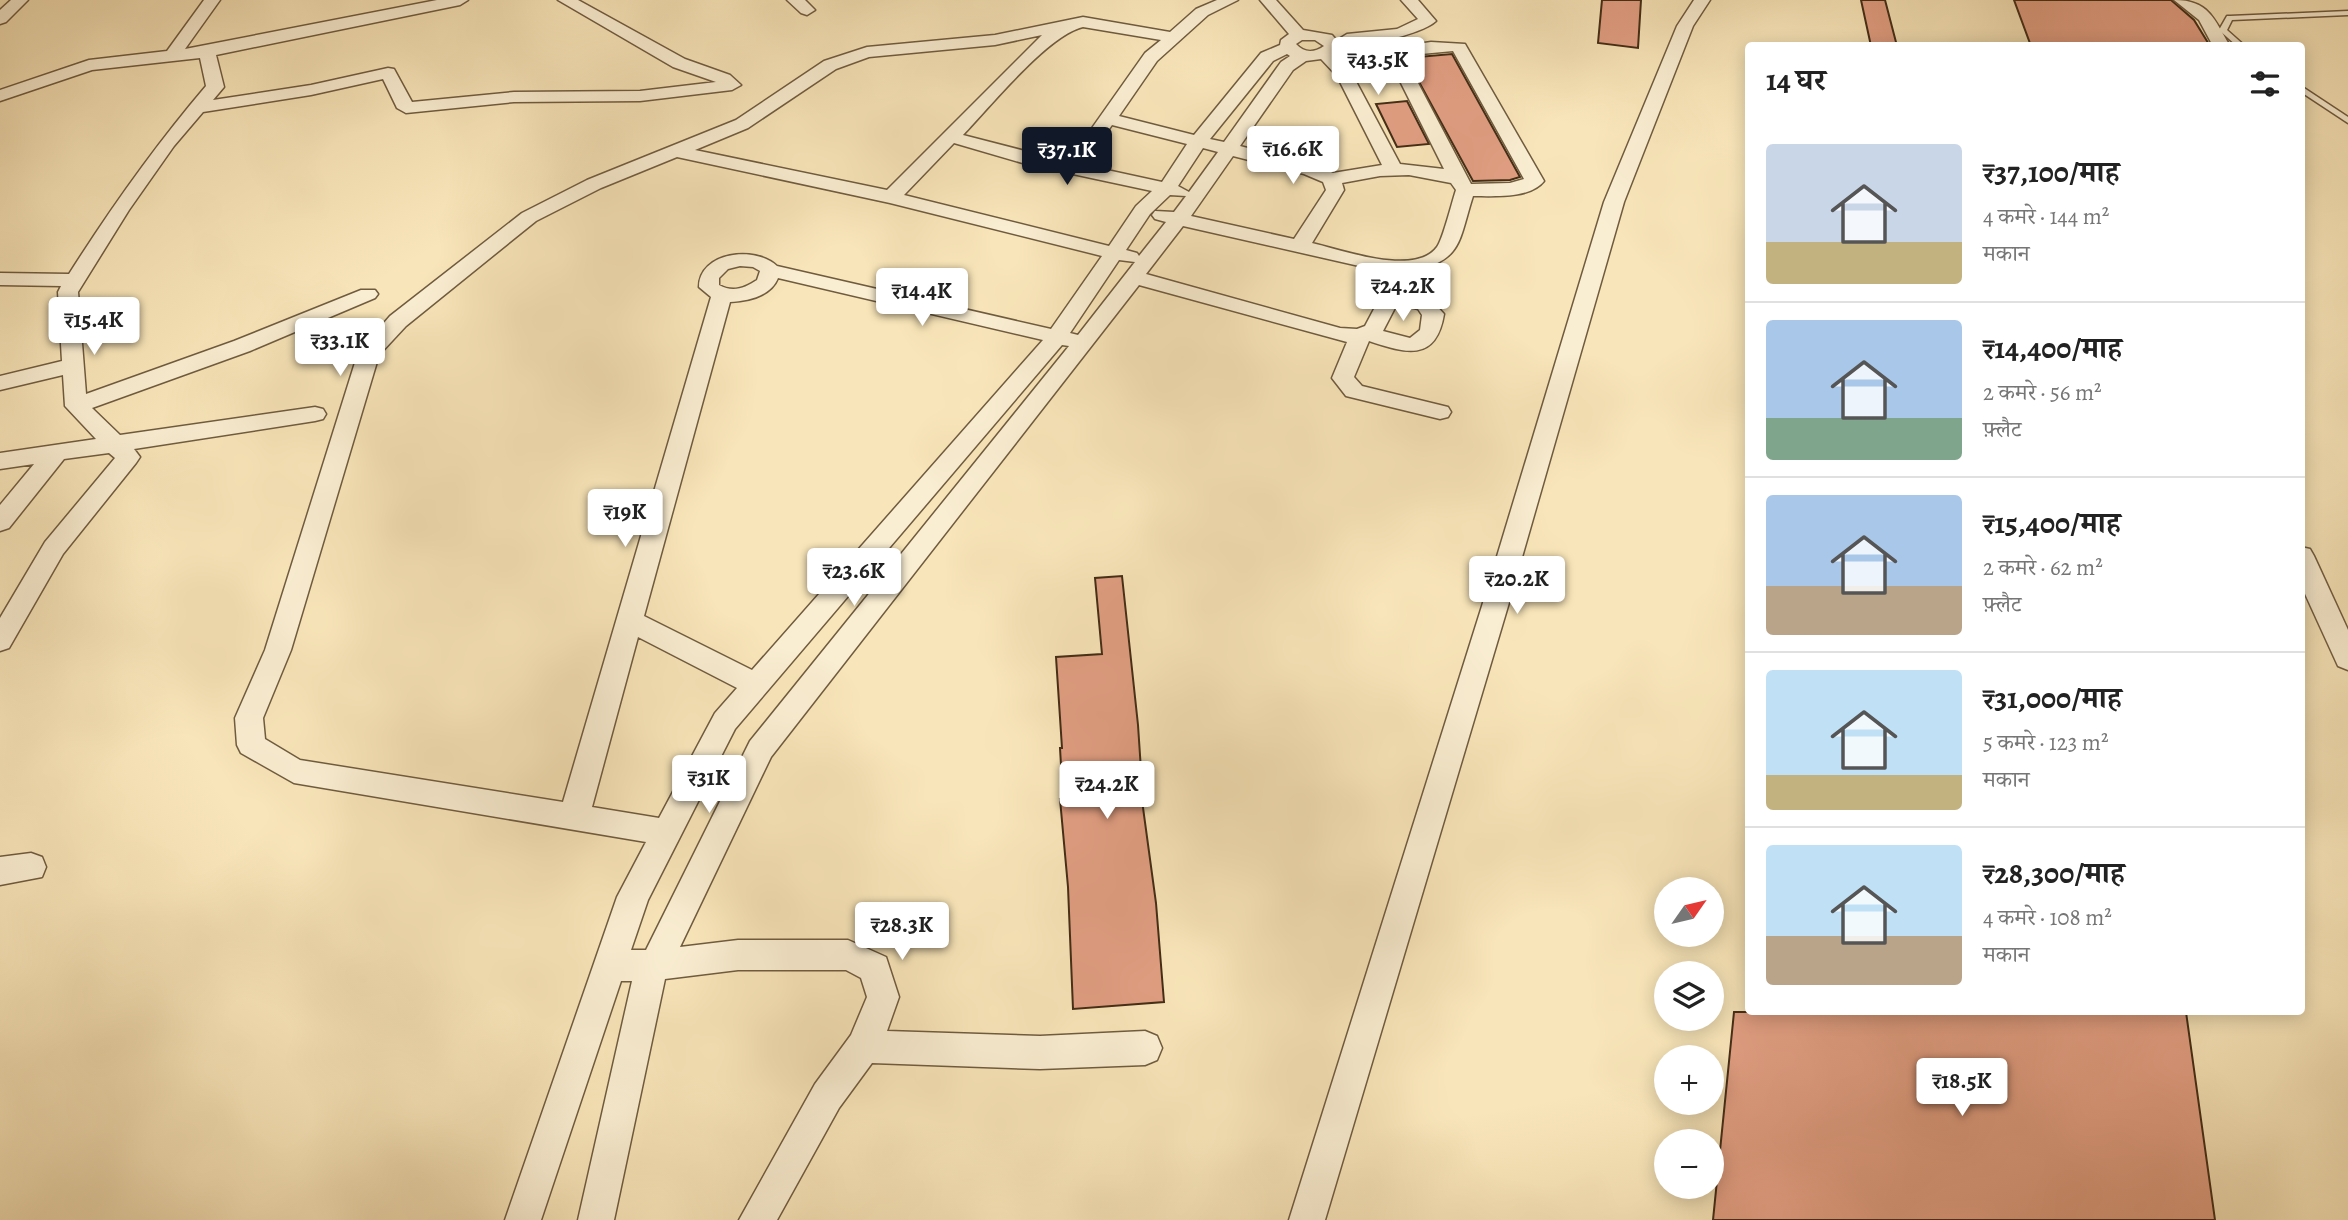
<!DOCTYPE html>
<html lang="hi">
<meta charset="utf-8">
<style>
:root{--surface:#fff;--page:#f6f6f6;--text:#222;--muted:#767676;--line:#e0e0e0;--accent:#111827}
body{margin:0;font-family:Alegreya,"Noto Serif Devanagari",serif;background:var(--page);color:var(--text);height:100vh;display:flex;flex-direction:column;font-size:26px;white-space:nowrap}
*{box-sizing:border-box;margin:0}
p{font-size:23px;color:var(--muted)}
.icon{flex:none;width:38px;height:38px;fill:none;stroke:currentColor;stroke-width:2;stroke-linecap:round;stroke-linejoin:round}
.map{position:relative;flex:1;overflow:hidden}
.side{position:absolute;left:1745px;top:42px;width:560px;height:973px;display:flex;flex-direction:column;background:var(--surface);border-radius:7px;box-shadow:0 4px 18px #0003}
.side>*{flex:none}
.needle{width:46px;rotate:56deg}
.buttons{position:absolute;left:1654px;top:877px;display:grid;gap:14px}
.buttons a{display:grid;place-items:center;width:70px;height:70px;border-radius:50%;background:var(--surface);box-shadow:0 4px 18px #0003;font-size:35px}
.price{position:absolute;translate:-50% -60px;padding:0 16px;border-radius:7px;background:#fff;color:#222;font-size:23px;line-height:46px;filter:drop-shadow(0 2px 4px #0008)}
.price::after{content:'';position:absolute;left:50%;top:42px;width:21px;height:16px;margin-left:-10px;background:inherit;clip-path:polygon(0 0,100% 0,50% 100%)}
.price.on{background:var(--accent);color:#fff}
ul{padding:0;list-style:none}
li{display:flex;align-items:center;gap:21px;height:175px;padding:0 21px}
li+li{border-top:2px solid var(--line)}
li span{display:grid;place-items:center;flex:none;width:196px;height:140px;border-radius:7px;color:#555}
li>.icon{margin-inline-start:auto}
span .icon{width:84px;height:84px;fill:#fffc;stroke-width:1}
li b{font-size:30px}
h2{display:flex;justify-content:space-between;align-items:center;height:84px;padding:0 21px;font-size:30px}
.map>svg:first-child{display:block}
.building{fill:#e19e82;stroke:#432d16;stroke-width:2}
.lines{fill:none;stroke-linecap:round;stroke-linejoin:round}
.lane-casing{stroke:#705b3f;stroke-width:3}
.street-casing{stroke:#705b3f;stroke-width:3}
.lane{fill:#faeed2;fill-rule:evenodd}
.street{fill:#faeed2;fill-rule:evenodd}
</style>
<div class="map">
<svg width="2348" height="1220" viewBox="0 0 2348 1220">
<rect width="100%" height="100%" fill="#f8e5b9"/>
<filter id="stains"><feTurbulence type="fractalNoise" baseFrequency=".00286" numOctaves="4"/><feColorMatrix values="0 0 0 0 .2 0 0 0 0 .09 0 0 0 0 .02 0 0 0 .5 -.17"/></filter>
<radialGradient id="worn" r=".72"><stop offset=".6" stop-color="#630" stop-opacity="0"/><stop offset="1" stop-color="#630" stop-opacity=".3"/></radialGradient>
<!-- building -->
<g class="building">
<polygon points="1602,0 1641,0 1638,48 1598,43"/>
<polygon points="1861,0 1885,0 1897,46 1871,46"/>
<polygon points="2014,0 2171,0 2194,20 2210,46 2031,46"/>
<polygon points="1452,54 1520,177 1510,180 1473,181 1406,58"/>
<polygon points="1407,101 1429,144 1397,147 1376,104"/>
<polygon points="1122,576 1138,725 1141,770 1138,771 1156,903 1164,1002 1073,1009 1068,887 1060,799 1063,799 1060,748 1062,748 1056,657 1102,654 1095,578"/>
<polygon points="1734,1012 2186,1012 2215,1220 1713,1220"/>
</g>
<g class="lines">
<!-- lane casing -->
<g class="lane-casing">
<g id="lane">
<polygon points="2348,11 2348,15 2232,20 2227,30 2245,46 2237,46 2219,30 2227,16 2230,16"/>
<polygon points="2301,86 2348,117 2348,123 2301,92"/>
</g>
</g>
<!-- street casing -->
<g class="street-casing">
<g id="street">
<polygon points="11,0 28,0 6,22 0,24 0,10"/>
<path d="M 204,0 L 220,0 L 185,49 L 437,0 L 468,0 L 460,5 L 216,55 L 224,87 L 213,100 L 311,85 L 388,68 L 394,69 L 412,102 L 514,92 L 640,91 L 716,82 L 673,67 L 558,0 L 578,0 L 685,59 L 730,75 L 741,85 L 732,90 L 640,101 L 514,102 L 406,113 L 397,108 L 383,79 L 311,95 L 203,112 L 174,146 L 129,210 L 78,292 L 86,394 L 234,341 L 361,290 L 375,290 L 378,294 L 375,298 L 250,351 L 92,408 L 120,435 L 315,407 L 323,409 L 326,414 L 323,419 L 315,421 L 134,449 L 140,457 L 136,463 L 63,554 L 9,648 L 0,651 L 0,618 L 45,542 L 115,458 L 109,453 L 64,459 L 9,528 L 0,531 L 0,505 L 34,464 L 0,469 L 0,453 L 96,439 L 65,406 L 63,375 L 0,390 L 0,376 L 62,361 L 58,292 L 61,286 L 0,285 L 0,273 L 69,274 C 111,208 155,146 206,86 L 200,58 L 92,70 L 0,101 L 0,90 L 89,60 L 167,51 Z"/>
<polygon points="787,0 805,0 815,10 807,15 801,13"/>
<path d="M 1217,0 L 1238,0 L 1208,15 L 1157,61 L 1119,116 L 1194,135 L 1261,53 L 1280,45 L 1281,40 L 1289,34 L 1260,0 L 1276,0 L 1303,30 L 1332,35 L 1340,44 L 1384,49 L 1431,42 L 1465,44 L 1544,181 C 1530,199 1494,196 1473,196 C 1458,243 1463,260 1410,272 L 1411,277 L 1403,293 L 1432,301 L 1444,314 C 1436,363 1405,353 1369,341 L 1354,377 L 1362,386 L 1448,407 L 1451,412 L 1448,417 L 1440,419 L 1346,396 L 1332,378 L 1347,342 L 1139,285 L 771,757 L 680,947 L 738,940 L 848,940 L 886,957 L 899,997 L 887,1031 L 1040,1036 L 1145,1031 L 1157,1036 L 1162,1048 L 1157,1060 L 1145,1065 L 1040,1069 L 872,1063 L 839,1108 L 777,1220 L 739,1220 L 815,1084 L 851,1035 L 867,997 L 861,978 L 846,970 L 738,970 L 665,979 L 614,1220 L 578,1220 L 632,981 L 621,981 L 541,1220 L 505,1220 L 617,897 L 646,842 L 294,783 L 241,753 L 237,745 L 235,718 L 265,650 L 358,353 L 390,316 L 522,213 L 587,180 L 736,120 L 824,61 L 867,47 L 995,35 L 1083,17 L 1170,32 L 1196,9 ZM 1083,27 L 1161,40 L 1145,53 L 1068,162 L 963,135 C 990,107 1048,35 1083,27 ZM 1042,35 L 887,190 L 695,150 L 748,128 L 836,69 L 869,57 L 995,45 ZM 1302,40 L 1315,40 L 1324,46 C 1314,53 1304,53 1296,44 ZM 1453,51 L 1524,179 L 1510,183 L 1471,184 L 1407,62 L 1400,56 ZM 1336,53 L 1380,58 L 1392,65 L 1444,169 L 1400,164 L 1352,74 ZM 1287,54 L 1290,56 L 1281,62 L 1224,142 L 1210,139 L 1273,61 ZM 1321,59 L 1337,76 L 1382,165 L 1333,173 L 1318,166 L 1240,146 L 1293,70 L 1306,61 ZM 1112,125 L 1187,144 L 1162,182 L 1084,165 ZM 954,143 L 1026,164 L 1152,191 L 1136,206 L 1109,246 L 904,195 ZM 1203,148 L 1218,152 L 1189,192 L 1178,186 ZM 1233,156 L 1304,174 L 1323,182 L 1326,190 L 1294,239 L 1191,216 ZM 677,157 L 890,203 L 1102,256 L 1051,329 L 777,266 C 755,245 699,252 699,287 L 711,297 L 563,802 L 300,760 L 265,739 L 263,718 L 291,650 L 379,355 L 406,326 L 536,221 L 601,188 ZM 1409,175 L 1451,183 L 1456,190 C 1452,202 1443,239 1437,247 C 1415,277 1342,250 1312,243 L 1344,190 L 1342,183 L 1380,176 ZM 1170,195 L 1186,196 L 1174,212 L 1155,211 L 1152,215 L 1155,219 L 1166,222 L 1139,256 L 1137,253 L 1126,250 L 1150,214 ZM 1183,226 L 1390,273 L 1391,277 L 1365,326 L 1357,329 L 1340,328 L 1146,274 ZM 1119,260 L 1135,262 L 1078,335 L 1070,333 ZM 740,266 L 753,267 L 760,271 L 757,280 C 745,288 733,293 719,285 L 719,278 L 728,269 ZM 778,278 L 1043,340 L 752,670 L 644,616 L 730,302 C 748,301 771,296 778,278 ZM 1397,304 L 1418,309 L 1422,315 L 1420,330 L 1410,338 L 1383,331 ZM 1062,345 L 1069,346 L 750,741 L 646,950 L 631,950 L 648,900 L 735,729 ZM 638,637 L 737,688 L 715,713 L 659,818 L 592,807 Z"/>
<path d="M 1401,0 L 1418,0 L 1436,21 C 1423,34 1352,52 1339,39 L 1347,34 L 1397,29 L 1418,19 Z"/>
<polygon points="1694,0 1710,0 1693,26 1624,202 1508,606 1325,1220 1289,1220 1482,606 1604,202 1677,26"/>
<path d="M 2174,0 C 2209,0 2214,19 2230,46 L 2213,46 L 2199,20 Z"/>
<polygon points="2301,547 2310,549 2314,556 2348,630 2348,670 2338,666 2301,585"/>
<polygon points="31,853 42,857 46,867 42,877 0,885 0,857"/>
</g>
</g>
<!-- lane -->
<use href="#lane" class="lane"/>
<!-- street -->
<use href="#street" class="street"/>
</g>
<rect width="100%" height="100%" filter="url(#stains)"/>
<rect width="100%" height="100%" fill="url(#worn)"/>
</svg>
<div class="buttons">
<a><svg class="needle" viewBox="-14 -14 28 28"><path d="M0-13l5 13h-10z" fill="#e53935"/><path d="M0 13l5-13h-10z" fill="#767676"/></svg></a>
<a><svg class="icon" aria-label="layers" viewBox="0 0 24 24"><path d="M12 4l9 5-9 5-9-5zM3 14l9 5 9-5"/></svg></a>
<a>+</a>
<a>−</a>
</div>
<b class="price" style="left:1378px;top:97px">₹43.5K</b>
<b class="price" style="left:1293px;top:186px">₹16.6K</b>
<b class="price on" style="left:1067px;top:187px">₹37.1K</b>
<b class="price" style="left:1403px;top:323px">₹24.2K</b>
<b class="price" style="left:922px;top:328px">₹14.4K</b>
<b class="price" style="left:94px;top:357px">₹15.4K</b>
<b class="price" style="left:340px;top:378px">₹33.1K</b>
<b class="price" style="left:625px;top:549px">₹19K</b>
<b class="price" style="left:854px;top:608px">₹23.6K</b>
<b class="price" style="left:1517px;top:616px">₹20.2K</b>
<b class="price" style="left:709px;top:815px">₹31K</b>
<b class="price" style="left:1107px;top:821px">₹24.2K</b>
<b class="price" style="left:902px;top:962px">₹28.3K</b>
<b class="price" style="left:1962px;top:1118px">₹18.5K</b>
<section class="side">
<h2>14 घर<svg class="icon" aria-label="filters" viewBox="0 0 24 24"><path d="M4 7h16M4 17h16"/><circle cx="9" cy="7" r="2"/><circle cx="15" cy="17" r="2"/></svg></h2>
<ul>
<li><span style="background:linear-gradient(#c9d6e8 70%,#c2b280 0)"><svg class="icon" aria-label="home" viewBox="0 0 24 24"><path d="M3 11l9-7 9 7M6 9v11h12V9"/></svg></span><div><b>₹37,100/माह</b><p>4 कमरे · 144 m²</p><p>मकान</p></div></li>
<li><span style="background:linear-gradient(#a9c7e8 70%,#7fa58c 0)"><svg class="icon" aria-label="home" viewBox="0 0 24 24"><path d="M3 11l9-7 9 7M6 9v11h12V9"/></svg></span><div><b>₹14,400/माह</b><p>2 कमरे · 56 m²</p><p>फ़्लैट</p></div></li>
<li><span style="background:linear-gradient(#a9c7e8 65%,#b9a48a 0)"><svg class="icon" aria-label="home" viewBox="0 0 24 24"><path d="M3 11l9-7 9 7M6 9v11h12V9"/></svg></span><div><b>₹15,400/माह</b><p>2 कमरे · 62 m²</p><p>फ़्लैट</p></div></li>
<li><span style="background:linear-gradient(#bfe0f5 75%,#c2b280 0)"><svg class="icon" aria-label="home" viewBox="0 0 24 24"><path d="M3 11l9-7 9 7M6 9v11h12V9"/></svg></span><div><b>₹31,000/माह</b><p>5 कमरे · 123 m²</p><p>मकान</p></div></li>
<li><span style="background:linear-gradient(#bfe0f5 65%,#b9a48a 0)"><svg class="icon" aria-label="home" viewBox="0 0 24 24"><path d="M3 11l9-7 9 7M6 9v11h12V9"/></svg></span><div><b>₹28,300/माह</b><p>4 कमरे · 108 m²</p><p>मकान</p></div></li>
</ul>
</section>
</div>
